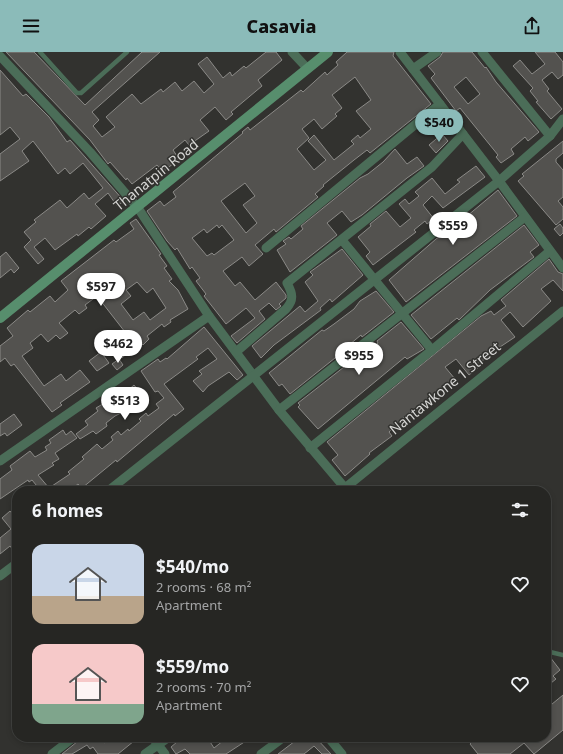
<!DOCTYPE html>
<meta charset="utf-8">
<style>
:root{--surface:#262623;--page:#2e2e2b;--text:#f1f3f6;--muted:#a4a5a6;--line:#424341;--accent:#8bbbb9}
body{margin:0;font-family:"Noto Sans",sans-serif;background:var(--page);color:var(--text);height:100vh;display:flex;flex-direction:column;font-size:15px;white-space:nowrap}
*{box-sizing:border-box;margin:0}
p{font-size:13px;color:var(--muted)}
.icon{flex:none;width:22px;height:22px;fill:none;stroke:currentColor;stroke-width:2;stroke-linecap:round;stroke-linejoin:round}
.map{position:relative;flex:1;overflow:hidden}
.details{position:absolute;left:12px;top:434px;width:539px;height:256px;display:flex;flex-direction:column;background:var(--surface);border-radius:16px;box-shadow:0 2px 6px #0003,0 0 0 1px var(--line)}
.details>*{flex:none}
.price{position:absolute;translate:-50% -34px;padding:0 9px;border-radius:14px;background:#fff;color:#222;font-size:13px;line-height:26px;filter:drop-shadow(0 1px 2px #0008)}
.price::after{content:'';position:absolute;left:50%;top:24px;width:12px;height:9px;margin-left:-6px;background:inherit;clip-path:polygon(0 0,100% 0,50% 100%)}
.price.current{background:var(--accent);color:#111}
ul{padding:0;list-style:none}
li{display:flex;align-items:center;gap:12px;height:100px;padding:0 20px}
li span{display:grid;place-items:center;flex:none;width:112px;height:80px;border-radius:12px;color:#555}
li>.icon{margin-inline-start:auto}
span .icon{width:48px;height:48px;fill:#fffc;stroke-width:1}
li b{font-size:17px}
h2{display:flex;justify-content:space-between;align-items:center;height:48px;padding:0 20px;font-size:17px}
header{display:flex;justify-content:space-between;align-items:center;height:52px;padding:0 20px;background:var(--accent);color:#111;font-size:18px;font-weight:800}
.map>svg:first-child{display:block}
.building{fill:#53524f;stroke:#8b8a87;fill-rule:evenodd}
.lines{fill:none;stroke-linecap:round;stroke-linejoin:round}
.lane{stroke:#4b6d58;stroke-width:4.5}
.street{stroke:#4b6d58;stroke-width:9}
.secondary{stroke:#578e6d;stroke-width:10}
.labels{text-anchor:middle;stroke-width:3;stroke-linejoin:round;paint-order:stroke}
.street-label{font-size:14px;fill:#d6d6d4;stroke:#32322f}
</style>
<header><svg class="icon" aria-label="menu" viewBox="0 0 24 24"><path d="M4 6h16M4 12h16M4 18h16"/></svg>Casavia<svg class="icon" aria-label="share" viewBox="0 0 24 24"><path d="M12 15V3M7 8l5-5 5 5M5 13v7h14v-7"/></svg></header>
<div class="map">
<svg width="563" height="702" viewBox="0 0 563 702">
<rect width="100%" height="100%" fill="#32322f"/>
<!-- building -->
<g class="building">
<polygon points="6,0 34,0 85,53 142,0 160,0 92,60 99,68 93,74 102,85 115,75 106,65 132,42 141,52 161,37 163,40 175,30 182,39 194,29 204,41 214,32 198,12 207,5 223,26 230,20 232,24 244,14 246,16 266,0 276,0 282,8 258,28 262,34 231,60 233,62 226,68 215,55 200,68 209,79 189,93 185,88 173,98 179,107 169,115 163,120 157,113 132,132 127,126 126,128 110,110 108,112 90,88"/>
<path d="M 347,0 L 394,0 L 393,4 L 431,52 L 370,101 L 367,98 L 354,108 L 323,133 L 324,134 L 315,142 L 318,145 L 276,180 L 274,177 L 255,193 L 263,202 L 249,214 L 242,205 L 223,219 L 235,234 L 240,230 L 255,248 L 276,230 L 286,243 L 286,246 L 279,252 L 281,254 L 276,258 L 269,251 L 259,259 L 265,267 L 237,291 L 231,284 L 255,266 L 246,256 L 226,272 L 204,244 L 206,242 L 196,229 L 200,226 L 192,215 L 190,217 L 177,196 L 175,198 L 167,189 L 147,159 L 160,149 L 164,154 L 176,145 L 173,140 L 243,81 L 242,80 L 248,75 L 250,78 L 301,38 L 303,40 L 325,20 L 327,23 L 338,13 L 336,10 ZM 355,25 L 371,48 L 356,59 L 371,77 L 360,86 L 358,83 L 351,89 L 354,92 L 334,108 L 314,83 L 308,89 L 326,108 L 314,118 L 297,97 L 309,86 L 302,77 L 314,67 L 322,77 L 337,64 L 335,62 L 342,56 L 332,43 ZM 245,131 L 255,144 L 243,153 L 257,171 L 246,181 L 221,149 ZM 217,173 L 219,176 L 222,173 L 234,188 L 214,203 L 212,201 L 207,204 L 192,186 L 204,177 L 207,181 Z"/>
<path d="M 443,0 L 472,0 L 485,16 L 486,15 L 496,30 L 539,80 L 528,89 L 525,85 L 511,97 L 514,102 L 501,111 L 496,105 L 498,103 L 460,56 L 456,59 L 431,26 L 435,22 L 428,14 L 440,5 ZM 466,25 L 480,42 L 468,52 L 454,35 Z"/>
<polygon points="535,0 555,0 563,10 563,23 558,27 552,20 542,28 549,37 547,39 562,57 551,67 536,50 538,49 530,39 533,36 513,14 520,8 532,22 545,12"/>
<polygon points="0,18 23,44 26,42 49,65 67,90 70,88 124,149 117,154 108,141 95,152 106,164 91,177 89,175 78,184 77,182 55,198 45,186 34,195 44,207 38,212 24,195 31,188 24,180 36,170 34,168 60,148 67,156 84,141 89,147 103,136 83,111 70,122 65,116 58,122 33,89 22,99 29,109 0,129 0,102 20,87 10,75 0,83"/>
<polygon points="442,82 448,89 436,101 429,93"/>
<polygon points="563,89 563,101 556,107 556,110 563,118 563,145 558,149 563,155 563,167 556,173 518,129 524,124 522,122"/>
<polygon points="395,97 407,112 417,105 424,114 407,126 362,163 351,170 342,159 327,171 337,183 290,220 277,198 286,192 283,189 289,185 291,187 303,177 301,174 360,126 368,122 383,110"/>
<polygon points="476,114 485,125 443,156 432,144 423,153 434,167 427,172 425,169 414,178 416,180 373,213 366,204 370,200 358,185 371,174 370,172 386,159 400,175 411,166 399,152 405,147 409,152 419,144 415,140 432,126 445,142 460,130 457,128"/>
<polygon points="498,138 517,164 406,250 389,228 436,187 454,175"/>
<path d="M 136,167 L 161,202 L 159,203 L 167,214 L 164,216 L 172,227 L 169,229 L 178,238 L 188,257 L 170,268 L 171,270 L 164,275 L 162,272 L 147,284 L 149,287 L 143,293 L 141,291 L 134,295 L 122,306 L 110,292 L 125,280 L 97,244 L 85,253 L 87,256 L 79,262 L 75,258 L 59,271 L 68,281 L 60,287 L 56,283 L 48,290 L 41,282 L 30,291 L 33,296 L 22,304 L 44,334 L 61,322 L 66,329 L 80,318 L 90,330 L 60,351 L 62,353 L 52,360 L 14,312 L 11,314 L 5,306 L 0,310 L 0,294 L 13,284 L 7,276 L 28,258 L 30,260 L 50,244 L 55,250 L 68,238 L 61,229 L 114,188 L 116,190 L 134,177 L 130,171 ZM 137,230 L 147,241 L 153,236 L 166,256 L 150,268 L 144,260 L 133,268 L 121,252 L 131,244 L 126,238 Z"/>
<polygon points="560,172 563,176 563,181 560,184 554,177"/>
<polygon points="524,173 539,193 530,200 534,205 490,238 459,268 457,266 431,287 411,263"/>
<polygon points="342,197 363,223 332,250 330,247 320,256 321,258 274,293 261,306 252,294 300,254 305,260 318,249 305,230 313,223 310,220"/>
<polygon points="6,200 19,216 14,221 11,217 0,226 0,205"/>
<polygon points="549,207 558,220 563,222 563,239 553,228 541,237 551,249 523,275 510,260 501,268 515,285 491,301 480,311 481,313 469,323 456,307 445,315 455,327 445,335 444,334 431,347 415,360 413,358 401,368 389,380 392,384 369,401 370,402 345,424 332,408 338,403 327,390 481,264 491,259 494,263 506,254 501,248"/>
<polygon points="376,239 394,260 362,285 361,283 349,293 350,294 290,342 282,332 279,334 269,321 322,278 324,279 334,272 354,257 360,249"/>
<polygon points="401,270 424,297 407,307 405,305 318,377 298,355 300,353 298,351 358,304 360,306 378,291 377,289"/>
<polygon points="204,275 243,323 237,328 229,320 208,334 203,340 193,329 202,322 199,319 217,307 208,296 196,305 198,307 164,332 184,357 175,364 174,362 117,410 116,408 82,436 78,432 69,439 41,439 32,428 29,430 28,428 0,447 0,427 12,418 10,414 30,399 35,405 47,398 45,395 51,391 49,388 63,378 66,383 71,379 77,386 55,401 59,407 52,411 54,413 38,423 49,436 70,422 68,420 84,407 82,405 97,392 102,397 113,388 111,385 118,379 121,383 128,377 129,379 141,369 139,367 146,361 148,364 159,356 156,352 164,346 158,339 155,340 141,319 158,307 160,310 166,306 167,307"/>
<polygon points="101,300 109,311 97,319 89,309"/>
<polygon points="119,307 123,313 117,318 112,312"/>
<polygon points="134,333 146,348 124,364 121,361 115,364 106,371 107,374 96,382 93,379 80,387 76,382 88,373 85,369 98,359 96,356 116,344 118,347"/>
<polygon points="14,362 22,373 7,384 5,381 0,384 0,372"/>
<polygon points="10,459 17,467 17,503 10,494 0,502 0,486 11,477 2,466"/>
<polygon points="550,605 560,618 553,624 556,627 546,635 546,608"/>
<polygon points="563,643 563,678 534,702 524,691 510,702 478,702 470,692 473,689 472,685 546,685 546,657"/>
<polygon points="83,685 100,685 104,691 112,685 139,685 118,702 98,702 93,695 90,697 87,693 72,702 62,702"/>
<polygon points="183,685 207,685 214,696 228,685 252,685 226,702 190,702 185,697 176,702 171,695"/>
<polygon points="304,685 315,685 331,702 322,702 314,694 304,702 278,702 299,686 300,688"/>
</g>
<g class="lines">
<!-- lane -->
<g class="lane">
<polyline points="40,0 77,41 81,41 127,0"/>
<polyline points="546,599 563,603"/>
</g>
<!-- street -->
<g class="street">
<polyline points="292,0 307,16"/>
<polyline points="400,0 499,129 563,216"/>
<polyline points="482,0 550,84"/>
<polyline points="0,4 90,100 138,156 209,264 279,358 345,436 563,259"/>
<polyline points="413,17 437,0"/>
<polyline points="342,188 432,298"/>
<polyline points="266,196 440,52"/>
<path d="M 236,300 L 286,257 C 294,248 293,242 287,231 L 432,115 L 463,82"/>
<polyline points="279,358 525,165"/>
<polyline points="310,396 432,298 550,199"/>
<polyline points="0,409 209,264"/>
<polyline points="108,439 499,129 550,84 563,67"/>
<polyline points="0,524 17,511"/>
<polyline points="152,685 165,702"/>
<polyline points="328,685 342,702"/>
<polyline points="52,702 74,685"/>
<polyline points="145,702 169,685"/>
<polyline points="261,702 284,685"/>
</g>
<!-- secondary -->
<polyline class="secondary" points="0,266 328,0"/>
</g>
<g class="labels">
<!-- street labels -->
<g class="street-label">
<text transform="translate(156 123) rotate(-39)" y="5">Thanatpin Road</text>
<text transform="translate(445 336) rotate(-39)" y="5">Nantawkone 1 Street</text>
</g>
</g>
</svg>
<b class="price current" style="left:439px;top:91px">$540</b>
<b class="price" style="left:453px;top:194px">$559</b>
<b class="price" style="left:101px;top:255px">$597</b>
<b class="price" style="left:118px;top:312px">$462</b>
<b class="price" style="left:359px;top:324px">$955</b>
<b class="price" style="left:125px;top:369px">$513</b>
<section class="details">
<h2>6 homes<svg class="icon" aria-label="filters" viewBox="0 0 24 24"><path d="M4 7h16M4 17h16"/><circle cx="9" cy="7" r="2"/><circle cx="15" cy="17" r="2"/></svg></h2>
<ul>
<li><span style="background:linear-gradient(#c9d6e8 65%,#b9a48a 0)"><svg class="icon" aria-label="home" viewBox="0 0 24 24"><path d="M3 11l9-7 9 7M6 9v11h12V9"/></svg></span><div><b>$540/mo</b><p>2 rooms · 68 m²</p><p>Apartment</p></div><svg class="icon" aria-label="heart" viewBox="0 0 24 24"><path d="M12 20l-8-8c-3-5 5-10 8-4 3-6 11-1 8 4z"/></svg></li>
<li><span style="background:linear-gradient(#f6c9c9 75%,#7fa58c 0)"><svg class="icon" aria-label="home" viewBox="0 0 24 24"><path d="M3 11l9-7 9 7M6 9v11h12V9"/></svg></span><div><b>$559/mo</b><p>2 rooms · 70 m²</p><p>Apartment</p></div><svg class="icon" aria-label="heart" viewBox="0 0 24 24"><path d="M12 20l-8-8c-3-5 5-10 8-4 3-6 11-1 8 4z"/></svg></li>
</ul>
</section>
</div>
